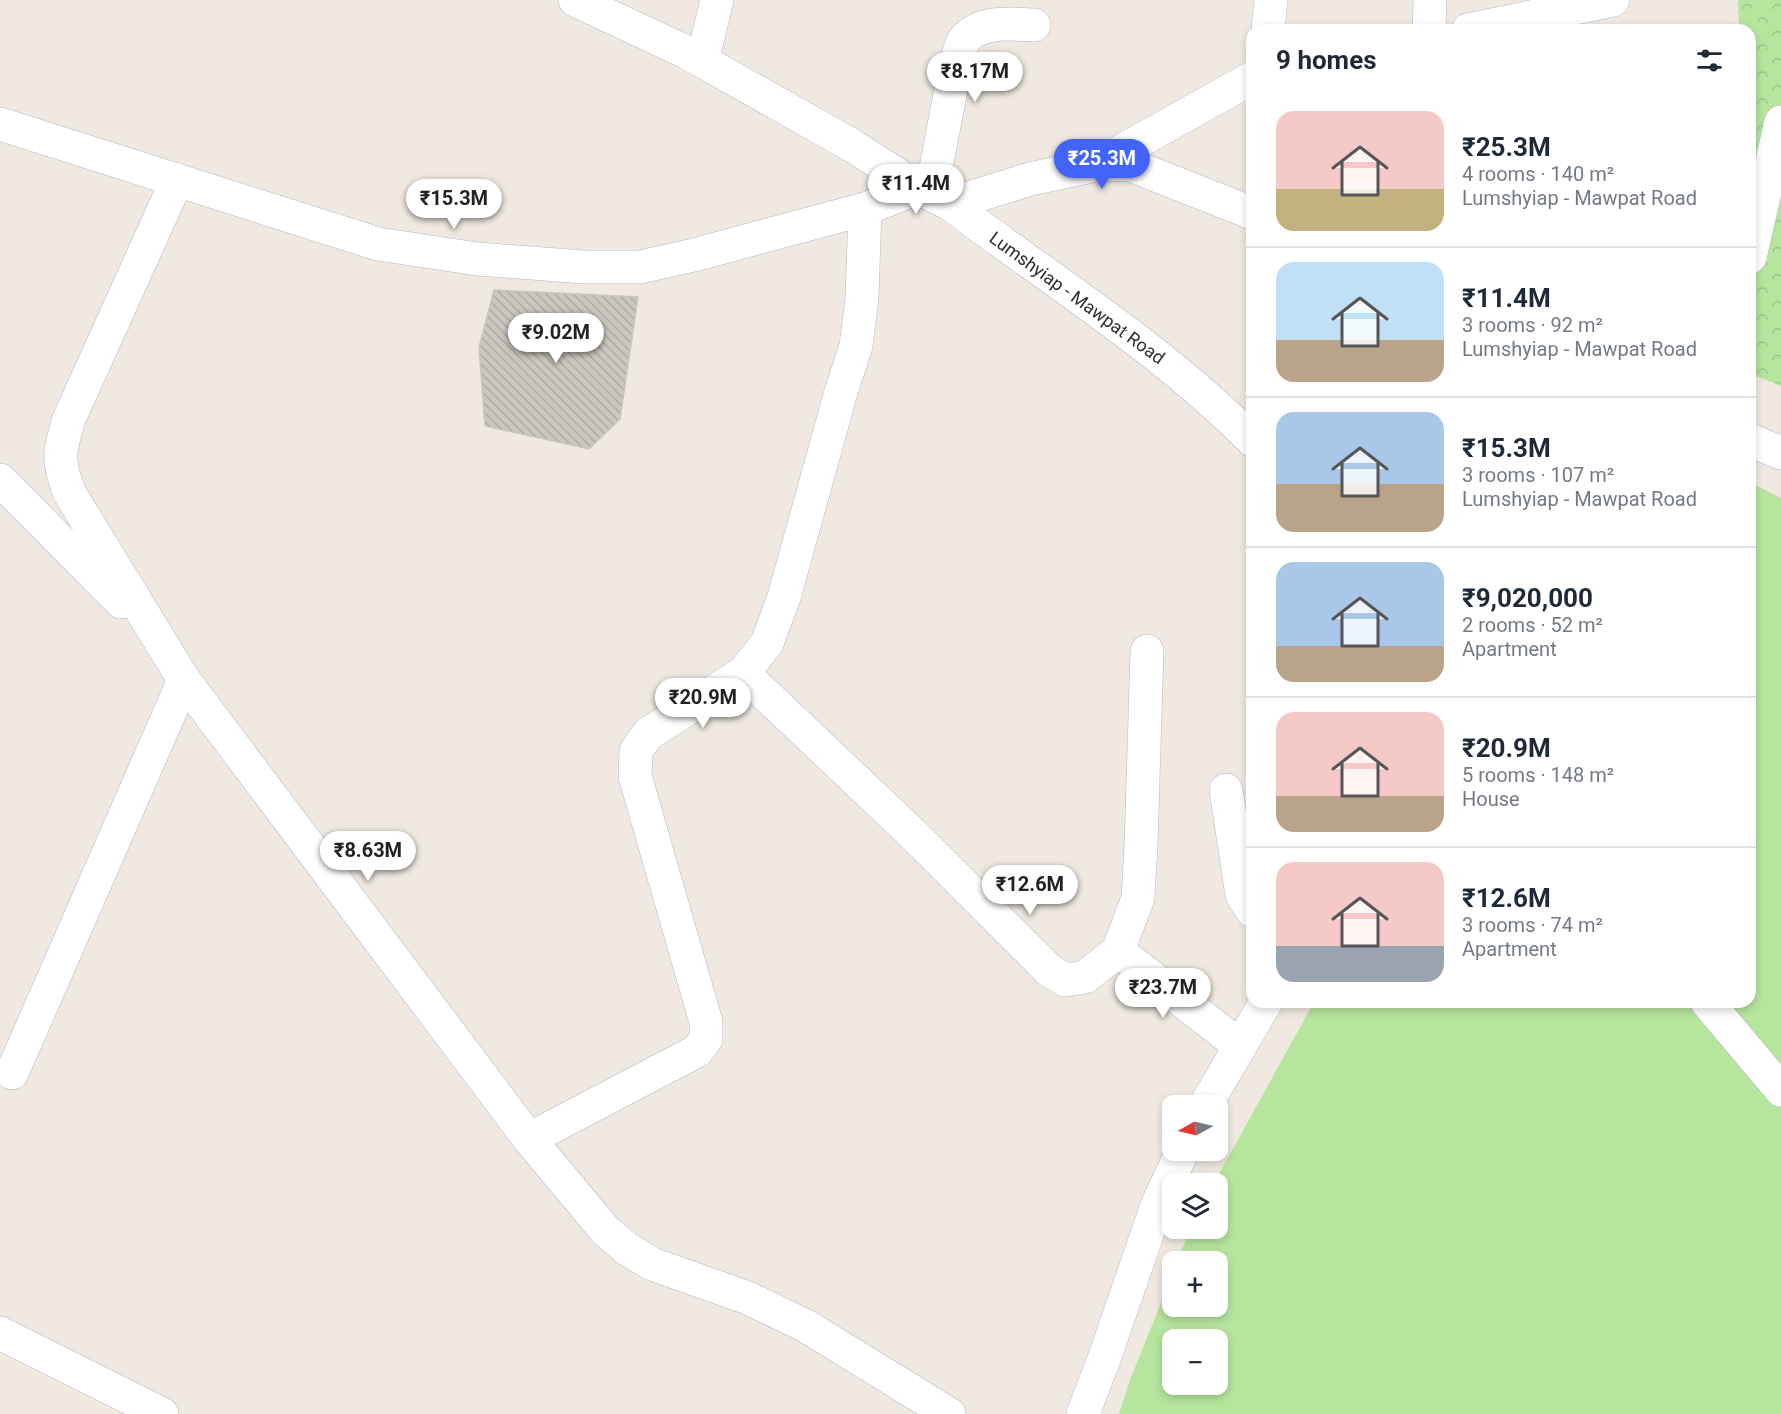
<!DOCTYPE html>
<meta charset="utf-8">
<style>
:root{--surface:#fff;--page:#f6f6f7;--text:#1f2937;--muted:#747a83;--line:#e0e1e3;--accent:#4264fb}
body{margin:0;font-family:Roboto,sans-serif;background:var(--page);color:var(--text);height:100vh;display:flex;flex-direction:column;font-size:22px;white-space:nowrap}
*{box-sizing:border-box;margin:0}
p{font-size:20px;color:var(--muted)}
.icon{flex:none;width:33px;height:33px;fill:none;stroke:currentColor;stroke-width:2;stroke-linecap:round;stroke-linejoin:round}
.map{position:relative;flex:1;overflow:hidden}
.sheet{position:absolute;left:1246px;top:24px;width:510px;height:984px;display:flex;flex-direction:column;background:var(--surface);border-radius:18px;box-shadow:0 3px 9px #0003}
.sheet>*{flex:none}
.needle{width:39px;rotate:262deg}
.buttons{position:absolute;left:1162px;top:1095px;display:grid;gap:12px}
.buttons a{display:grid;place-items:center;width:66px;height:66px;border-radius:12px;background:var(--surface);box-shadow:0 3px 9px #0003;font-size:30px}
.price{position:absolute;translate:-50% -51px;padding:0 14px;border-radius:21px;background:#fff;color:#222;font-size:20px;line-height:39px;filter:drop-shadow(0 2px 3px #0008)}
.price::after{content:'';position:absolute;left:50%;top:36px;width:18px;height:14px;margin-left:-9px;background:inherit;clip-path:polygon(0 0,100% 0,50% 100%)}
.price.on{background:var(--accent);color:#fff}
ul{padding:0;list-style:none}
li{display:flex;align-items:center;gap:18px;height:150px;padding:0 30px}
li+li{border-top:2px solid var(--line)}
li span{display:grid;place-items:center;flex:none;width:168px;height:120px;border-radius:18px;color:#555}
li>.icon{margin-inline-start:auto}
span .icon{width:72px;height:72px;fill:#fffc;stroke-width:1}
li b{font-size:26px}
h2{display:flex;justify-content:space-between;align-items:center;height:72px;padding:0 30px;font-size:26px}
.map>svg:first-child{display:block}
.grass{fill:#b6e59e;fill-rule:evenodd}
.forest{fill:url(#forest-crowns)}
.building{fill:url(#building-back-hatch);stroke:#cbc5ba;stroke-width:1.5}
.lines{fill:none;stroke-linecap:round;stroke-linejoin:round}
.minor-casing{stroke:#b4b7c1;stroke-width:34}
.minor{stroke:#fff;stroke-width:33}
.labels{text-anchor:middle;stroke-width:4.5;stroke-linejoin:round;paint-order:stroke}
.street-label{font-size:18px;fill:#2e2e2e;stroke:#fff}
</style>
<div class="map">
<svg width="1781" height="1414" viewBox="0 0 1781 1414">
<defs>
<pattern id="forest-crowns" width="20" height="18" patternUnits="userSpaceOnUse" patternTransform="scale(1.5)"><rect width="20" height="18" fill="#b6e59e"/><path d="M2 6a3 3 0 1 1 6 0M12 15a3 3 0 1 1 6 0" fill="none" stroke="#9dc588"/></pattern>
<pattern id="building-back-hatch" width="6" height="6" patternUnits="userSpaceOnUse" patternTransform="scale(1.5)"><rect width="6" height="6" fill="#cbc7bf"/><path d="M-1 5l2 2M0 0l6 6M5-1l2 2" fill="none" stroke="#afaba4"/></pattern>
</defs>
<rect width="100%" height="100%" fill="#efe9e1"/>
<!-- grass -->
<path class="grass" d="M 1751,483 L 1781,498 L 1781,1414 L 1119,1414 L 1130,1380 L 1173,1273 L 1173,1306 L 1218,1306 L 1218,1262 L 1177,1261 L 1191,1229 L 1218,1228 L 1218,1184 L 1214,1183 L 1314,1002 L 1750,1002 ZM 1173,1340 L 1218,1340 L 1218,1384 L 1173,1384 Z"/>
<!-- forest -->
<polygon class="forest" points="1738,0 1781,0 1781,386 1751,374 1750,30 1739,30"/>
<!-- building -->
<polygon class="building" points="494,290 638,297 620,419 589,449 485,426 479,347"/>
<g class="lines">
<!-- minor casing -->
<g class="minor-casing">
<g id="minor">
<path d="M 575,0 L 686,52 L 853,146 L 918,188 L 950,204 C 1052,281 1162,349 1252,440"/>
<polyline points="1268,30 1271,0"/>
<polyline points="1429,30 1430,0"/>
<polyline points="1468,30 1613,0"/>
<polyline points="702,61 717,0"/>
<polyline points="0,124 378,244 477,259 584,267 640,267 694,255 865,209 918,188"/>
<polyline points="1098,164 1252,78"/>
<path d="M 177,180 L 69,419 C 59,453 57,459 69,492 L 184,680 L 529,1139 L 605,1230 L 627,1249 L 652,1264 L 748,1298 L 806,1326 L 949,1414"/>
<path d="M 931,194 L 957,58 C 959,53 961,44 964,40 C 980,20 1012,24 1034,25"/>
<polyline points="950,204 1030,179 1096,165 1130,165 1252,213"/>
<polyline points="1750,257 1781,122"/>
<polyline points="1750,440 1781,453"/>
<polyline points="0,480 121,602"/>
<polyline points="743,673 917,838 1050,971 1065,980 1085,977 1118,951 1138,898 1141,846 1147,651"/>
<polyline points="1226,790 1242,895 1252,911"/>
<polyline points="1118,951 1240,1046"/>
<polyline points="1707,1002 1781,1090"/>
<polyline points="12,1073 184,680"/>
<polyline points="1205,1106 1266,1002"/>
<polyline points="529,1139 697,1051 706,1039 706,1022 635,776 636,751 648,734 743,673 767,643 784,597 841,392 856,346 862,298 865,209"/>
<polyline points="0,1333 162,1414"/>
<polyline points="1083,1414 1104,1359 1158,1203 1183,1150"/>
</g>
</g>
<!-- minor -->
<use href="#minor" class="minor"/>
</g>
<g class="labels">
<!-- street labels -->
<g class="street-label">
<text transform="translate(1077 298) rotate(36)" y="6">Lumshyiap - Mawpat Road</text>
</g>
</g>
</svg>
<div class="buttons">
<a><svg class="needle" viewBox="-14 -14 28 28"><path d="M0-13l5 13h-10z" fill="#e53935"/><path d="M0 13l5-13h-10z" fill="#747a83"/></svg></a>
<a><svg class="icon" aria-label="layers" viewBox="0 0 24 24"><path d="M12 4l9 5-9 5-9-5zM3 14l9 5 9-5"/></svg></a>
<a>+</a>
<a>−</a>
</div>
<b class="price" style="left:975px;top:103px">₹8.17M</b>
<b class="price on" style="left:1102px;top:190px">₹25.3M</b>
<b class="price" style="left:916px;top:215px">₹11.4M</b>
<b class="price" style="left:454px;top:230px">₹15.3M</b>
<b class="price" style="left:556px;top:364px">₹9.02M</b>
<b class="price" style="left:703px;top:729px">₹20.9M</b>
<b class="price" style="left:368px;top:882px">₹8.63M</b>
<b class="price" style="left:1030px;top:916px">₹12.6M</b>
<b class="price" style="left:1163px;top:1019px">₹23.7M</b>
<section class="sheet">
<h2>9 homes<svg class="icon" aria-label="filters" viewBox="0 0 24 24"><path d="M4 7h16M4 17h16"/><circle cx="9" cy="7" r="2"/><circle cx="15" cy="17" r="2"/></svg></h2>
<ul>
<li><span style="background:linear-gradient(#f6c9c9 65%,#c2b280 0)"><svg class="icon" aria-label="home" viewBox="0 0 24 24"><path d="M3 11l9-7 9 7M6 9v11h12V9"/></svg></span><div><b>₹25.3M</b><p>4 rooms · 140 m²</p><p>Lumshyiap - Mawpat Road</p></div></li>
<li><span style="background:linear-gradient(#bfe0f5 65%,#b9a48a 0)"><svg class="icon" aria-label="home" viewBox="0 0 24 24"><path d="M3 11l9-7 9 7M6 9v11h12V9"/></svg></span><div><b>₹11.4M</b><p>3 rooms · 92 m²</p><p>Lumshyiap - Mawpat Road</p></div></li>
<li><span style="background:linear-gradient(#a9c7e8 60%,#b9a48a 0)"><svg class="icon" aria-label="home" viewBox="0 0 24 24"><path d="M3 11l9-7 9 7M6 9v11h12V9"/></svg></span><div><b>₹15.3M</b><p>3 rooms · 107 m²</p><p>Lumshyiap - Mawpat Road</p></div></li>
<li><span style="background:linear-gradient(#a9c7e8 70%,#b9a48a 0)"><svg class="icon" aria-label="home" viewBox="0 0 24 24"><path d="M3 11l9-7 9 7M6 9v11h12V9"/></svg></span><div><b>₹9,020,000</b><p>2 rooms · 52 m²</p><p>Apartment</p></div></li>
<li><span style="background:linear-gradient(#f6c9c9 70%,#b9a48a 0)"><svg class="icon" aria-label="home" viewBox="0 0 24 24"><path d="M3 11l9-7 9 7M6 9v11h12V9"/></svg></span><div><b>₹20.9M</b><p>5 rooms · 148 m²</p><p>House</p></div></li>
<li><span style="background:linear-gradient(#f6c9c9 70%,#9aa5b1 0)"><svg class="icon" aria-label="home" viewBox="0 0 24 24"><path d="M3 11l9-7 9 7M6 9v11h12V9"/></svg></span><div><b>₹12.6M</b><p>3 rooms · 74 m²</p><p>Apartment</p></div></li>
</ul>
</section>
</div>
